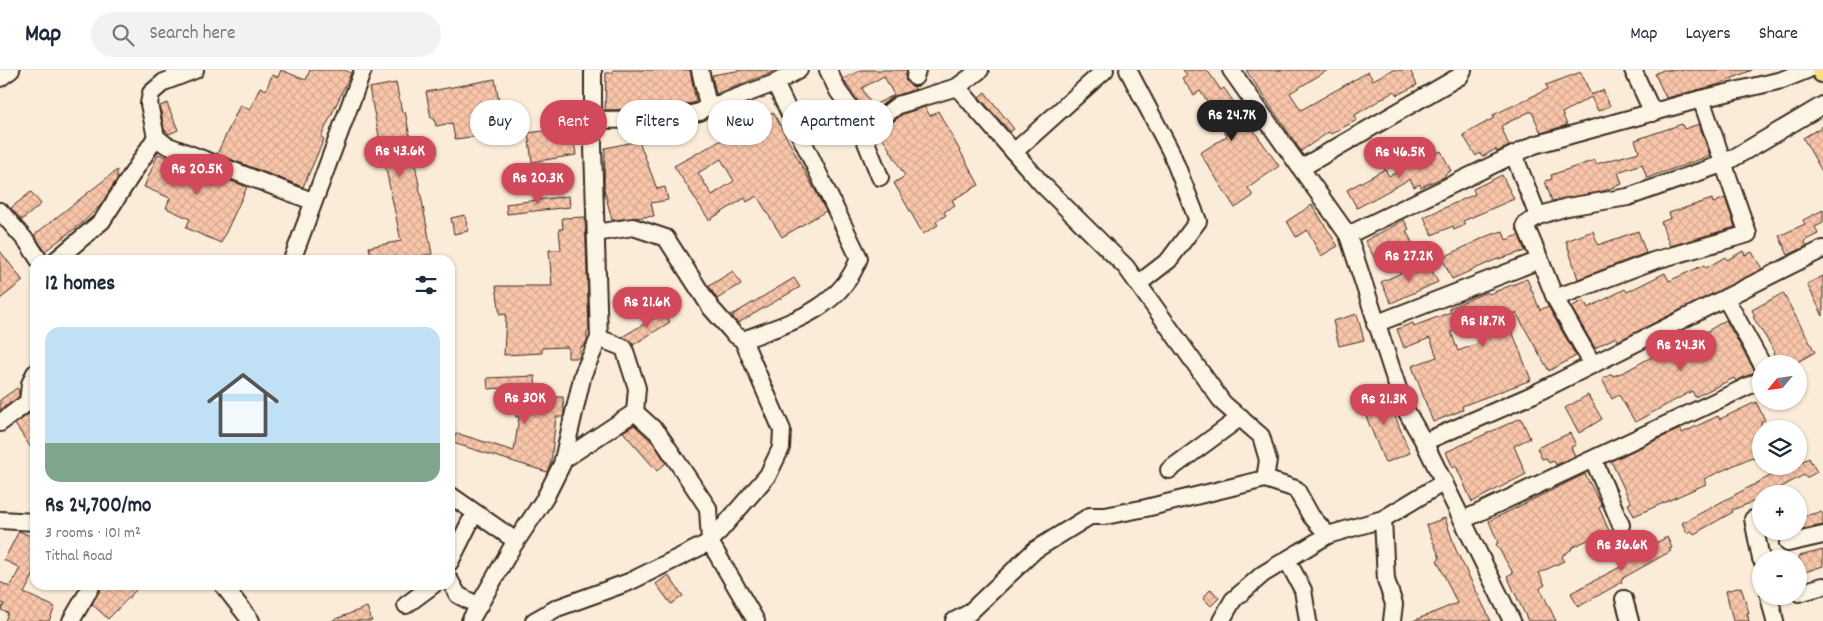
<!DOCTYPE html>
<meta charset="utf-8">
<style>
:root{--surface:#fff;--page:#f2f2f3;--text:#1f2937;--muted:#747a83;--line:#e0e1e3;--accent:#d1495b}
body{margin:0;font-family:Dekko,sans-serif;background:var(--page);color:var(--text);height:100vh;display:flex;flex-direction:column;font-size:19px;white-space:nowrap}
*{box-sizing:border-box;margin:0}
p{font-size:16px;color:var(--muted)}
.icon{flex:none;width:28px;height:28px;fill:none;stroke:currentColor;stroke-width:2;stroke-linecap:round;stroke-linejoin:round}
.map{position:relative;flex:1;overflow:hidden}
.side{position:absolute;left:30px;top:185px;width:425px;height:335px;display:flex;flex-direction:column;background:var(--surface);border-radius:15px;box-shadow:0 1px 4px #0004}
.side>*{flex:none}
.top-card{position:absolute;left:470px;top:30px;width:475px;height:45px;display:flex;gap:10px}
.needle{width:32px;rotate:241deg}
.tools{position:absolute;left:1752px;top:285px;display:grid;gap:10px}
.tools a{display:grid;place-items:center;width:55px;height:55px;border-radius:50%;background:var(--surface);box-shadow:0 1px 4px #0004;font-size:25px}
.price{position:absolute;translate:-50% -42px;padding:0 11px;border-radius:18px;background:var(--accent);color:#fff;font-size:16px;line-height:32px;filter:drop-shadow(0 1px 2px #0008)}
.price::after{content:'';position:absolute;left:50%;top:30px;width:15px;height:11px;margin-left:-8px;background:inherit;clip-path:polygon(0 0,100% 0,50% 100%)}
.price.current{background:#222;color:#fff}
ul{padding:0;list-style:none}
li{display:grid;align-content:center;gap:10px;height:265px;padding:0 15px}
li+li{border-top:1px solid var(--line)}
li span{display:grid;place-items:center;height:155px;border-radius:15px;color:#555}
li>.icon{margin-inline-start:auto}
span .icon{width:90px;height:90px;fill:#fffc;stroke-width:1}
li b{font-size:21px}
h2{display:flex;justify-content:space-between;align-items:center;height:60px;padding:0 15px;font-size:21px}
.tag{padding:0 18px;border-radius:22px;background:var(--surface);box-shadow:0 1px 4px #0004;font-size:18px;line-height:45px}
.tag.current{background:var(--accent);color:#fff}
header{display:flex;align-items:center;gap:30px;box-sizing:border-box;height:70px;padding:0 25px;background:var(--surface);border-bottom:1px solid var(--line)}
header strong{font-size:24px}
nav{display:flex;gap:28px;margin-inline-start:auto;font-size:18px}
.search{width:350px;height:45px;background:var(--page);display:flex;align-items:center;gap:12px;box-sizing:border-box;padding:0 18px;border-radius:28px;color:var(--muted);font-size:19px}
.map>svg:first-child{display:block}
.building{fill:url(#building-cross-hatch);stroke:#3b2a1e;fill-rule:evenodd}
.lines{fill:none;stroke-linecap:round;stroke-linejoin:round}
.minor-casing{stroke:#3b2a1e;stroke-width:20}
.major-casing{stroke:#3b2a1e;stroke-width:25}
.minor{stroke:#fcf5e5;stroke-width:16}
.major{stroke:#f9e181;stroke-width:21}
</style>
<header>
<strong>Map</strong>
<div class="search"><svg class="icon" aria-label="search" viewBox="0 0 24 24"><circle cx="10" cy="10" r="6"/><path d="M15 15l6 6"/></svg>Search here</div>
<nav><a>Map</a><a>Layers</a><a>Share</a></nav>
</header>
<div class="map">
<svg width="1823" height="551" viewBox="0 0 1823 551">
<defs>
<pattern id="building-cross-hatch" width="8" height="8" patternUnits="userSpaceOnUse" patternTransform="scale(1.25)"><rect width="8" height="8" fill="#f9c6aa"/><path d="M0 0l8 8M0 8l8-8" fill="none" stroke="#d6aa92"/></pattern>
</defs>
<rect width="100%" height="100%" fill="#fbecd9"/>
<filter id="ink" filterUnits="userSpaceOnUse"><feTurbulence type="fractalNoise" baseFrequency=".02" numOctaves="2"/><feDisplacementMap in="SourceGraphic" scale="10" xChannelSelector="R" yChannelSelector="G"/><feConvolveMatrix kernelMatrix="1 2 1 2 8 2 1 2 1" color-interpolation-filters="sRGB"/></filter>
<g filter="url(#ink)">
<!-- building -->
<g class="building">
<polygon points="281,0 306,10 310,0 344,0 351,3 321,67 324,69 303,117 217,84 240,35 250,40 260,17 266,20 272,5 278,7"/>
<polygon points="613,0 690,0 696,32 666,39 605,40 606,3 613,3"/>
<polygon points="742,0 778,0 716,24 712,5"/>
<path d="M 861,0 L 907,0 L 905,10 L 916,19 L 892,27 L 868,46 L 843,9 ZM 884,6 L 894,25 L 872,36 L 862,18 Z"/>
<polygon points="1183,0 1207,0 1221,20 1224,18 1235,34 1238,32 1255,55 1252,58 1279,96 1248,118 1253,126 1235,138 1200,83 1227,66 1214,48 1217,45 1200,21 1194,25 1182,8 1187,5"/>
<polygon points="1246,0 1328,0 1290,23 1301,40 1368,2 1373,10 1392,0 1410,0 1417,15 1397,25 1395,21 1355,45 1357,50 1331,64 1329,62 1301,81"/>
<polygon points="1663,0 1752,0 1717,15 1666,28 1655,4"/>
<polygon points="1581,2 1591,25 1603,20 1610,36 1598,41 1591,27 1562,43 1567,55 1541,63 1532,42 1529,42 1501,56 1509,76 1497,82 1496,79 1482,87 1480,83 1476,86 1463,65 1494,48 1493,45 1548,19 1546,15"/>
<polygon points="495,9 499,32 496,33 498,44 484,46 487,62 479,63 480,66 455,69 452,53 436,56 434,48 431,48 426,22"/>
<polygon points="396,13 402,42 405,41 432,184 400,190 372,190 369,177 401,171 369,18"/>
<polygon points="985,22 1014,59 1010,62 979,27"/>
<polygon points="167,33 178,60 169,64 164,59 160,36"/>
<polygon points="925,37 930,46 938,41 979,115 952,130 955,135 944,142 946,145 936,152 938,155 923,164 894,113 905,106 880,63 876,65 903,44"/>
<path d="M 773,42 L 826,141 L 782,167 L 757,126 L 747,132 L 745,128 L 709,150 L 674,96 ZM 721,89 L 734,111 L 712,125 L 698,103 Z"/>
<polygon points="1682,54 1684,59 1699,54 1710,86 1647,108 1642,94 1618,102 1622,114 1600,122 1552,131 1545,111 1552,109 1551,105 1595,90 1596,94 1639,82 1635,70"/>
<polygon points="1823,56 1823,103 1803,68"/>
<polygon points="572,57 576,85 532,92 528,63"/>
<polygon points="639,71 657,119 665,117 668,130 651,133 654,146 612,150 604,119 605,78"/>
<polygon points="1441,81 1451,101 1445,104 1446,106 1421,117 1420,114 1414,117 1410,109 1357,138 1347,120 1385,99 1389,106"/>
<polygon points="158,84 247,117 221,173 186,158 190,149 166,138 170,128 144,117"/>
<polygon points="117,100 117,109 100,136 81,154 45,181 34,165"/>
<polygon points="1502,105 1514,129 1463,151 1465,155 1454,160 1453,156 1432,165 1424,147 1475,124 1473,119"/>
<polygon points="31,122 41,134 22,150 11,138"/>
<polygon points="569,126 570,137 507,144 506,134"/>
<polygon points="1725,128 1735,157 1670,176 1661,152 1671,148 1669,143 1712,129 1713,133"/>
<polygon points="1312,135 1338,176 1321,186 1307,160 1296,167 1287,151"/>
<polygon points="1823,140 1823,153 1815,157 1818,164 1804,171 1807,176 1788,185 1779,166 1805,154 1803,150"/>
<polygon points="465,145 468,161 454,164 451,148"/>
<polygon points="585,147 589,261 587,261 587,270 584,276 581,277 579,288 568,288 568,277 542,278 542,283 504,285 506,244 500,245 496,216 552,216 549,180 561,180 559,159 563,159 562,148"/>
<polygon points="1404,150 1409,159 1406,161 1414,176 1396,185 1393,179 1375,189 1365,171"/>
<polygon points="1503,161 1506,170 1519,165 1525,181 1495,190 1452,209 1442,188 1487,166"/>
<polygon points="1593,161 1598,175 1638,161 1646,183 1578,209 1566,171"/>
<polygon points="0,181 23,211 0,229"/>
<polygon points="1743,181 1745,185 1752,182 1762,199 1618,271 1616,267 1595,278 1571,237 1584,230 1588,238 1625,219 1627,222 1665,203 1669,211 1704,195 1706,198 1725,187 1727,190"/>
<polygon points="1428,194 1438,212 1391,233 1381,212 1419,195 1420,198"/>
<polygon points="733,201 741,214 717,229 709,216"/>
<polygon points="1823,206 1823,246 1807,214"/>
<polygon points="794,208 800,217 738,253 735,250 732,245"/>
<path d="M 1527,209 L 1540,240 L 1548,236 L 1576,286 L 1549,301 L 1516,243 L 1507,248 L 1531,310 L 1462,336 L 1463,340 L 1433,352 L 1412,296 L 1437,287 L 1430,268 L 1404,278 L 1397,259 L 1413,253 L 1414,256 L 1451,242 L 1449,238 L 1487,222 L 1489,224 ZM 1471,253 L 1479,273 L 1458,281 L 1451,262 Z"/>
<polygon points="1783,223 1815,282 1794,294 1779,294 1773,283 1775,282 1753,247 1755,246 1752,240"/>
<polygon points="664,242 670,252 633,275 622,267"/>
<polygon points="1357,244 1364,270 1339,276 1333,251"/>
<polygon points="1726,250 1755,302 1736,311 1734,308 1695,327 1692,321 1635,352 1619,325 1612,329 1602,309 1612,304 1613,306 1624,302 1670,277 1694,265 1696,268"/>
<polygon points="535,306 536,327 563,327 564,344 563,347 556,347 551,392 547,402 453,373 456,363 514,381 519,347 516,347 516,317 488,319 487,308"/>
<polygon points="17,318 19,321 19,327 0,340 0,330"/>
<polygon points="1384,319 1410,383 1385,393 1359,329"/>
<polygon points="1588,325 1602,349 1579,363 1565,338"/>
<polygon points="1756,332 1765,350 1761,352 1761,386 1753,389 1752,387 1704,409 1706,414 1634,446 1628,434 1631,433 1611,391 1680,359 1682,363 1718,346 1720,349"/>
<polygon points="29,344 35,352 35,384 15,354"/>
<polygon points="1521,348 1530,368 1514,376 1526,404 1472,432 1456,396 1453,398 1446,382"/>
<polygon points="634,355 654,374 666,393 657,401 623,362"/>
<polygon points="1570,363 1576,375 1571,377 1575,386 1556,395 1554,391 1549,393 1546,388 1542,389 1537,378"/>
<polygon points="1809,388 1817,402 1806,408 1804,405 1768,424 1761,424 1761,429 1732,440 1733,442 1694,464 1692,461 1687,463 1682,453 1787,397 1788,399 1799,396 1799,393"/>
<polygon points="1585,404 1602,436 1599,438 1610,463 1597,469 1596,466 1571,478 1572,479 1562,486 1564,491 1539,503 1545,515 1540,518 1556,551 1528,551 1507,506 1513,503 1496,474 1498,473 1489,451"/>
<polygon points="1821,442 1823,445 1823,455 1799,460 1799,447"/>
<polygon points="1445,448 1456,480 1491,551 1413,551 1457,533 1437,490 1440,488 1426,455"/>
<polygon points="19,461 35,468 35,502 24,523 55,537 49,551 5,551 8,543 1,540 4,534 0,532 0,512 10,517 20,498 4,490"/>
<polygon points="1667,467 1672,478 1669,479 1671,481 1623,508 1621,510 1622,512 1578,537 1571,523 1622,496 1620,492"/>
<polygon points="1823,480 1823,496 1799,504 1799,486"/>
<polygon points="668,505 683,526 671,534 656,514"/>
<polygon points="102,515 141,515 108,549 92,534"/>
<polygon points="1741,517 1749,543 1747,543 1749,551 1733,551 1726,521"/>
<polygon points="1211,519 1219,528 1211,536 1203,528"/>
<polygon points="367,537 372,551 333,551 333,550"/>
</g>
<g class="lines">
<!-- minor casing -->
<g class="minor-casing">
<g id="minor">
<polyline points="195,0 164,12 151,23 149,34 156,67 166,75 312,131"/>
<polyline points="700,0 708,35"/>
<polyline points="828,0 838,21 866,60 866,72 880,107"/>
<polyline points="1128,0 1171,82 1198,151 1169,190 1138,214"/>
<polyline points="1231,0 1348,165 1404,337 1424,372 1512,551"/>
<polyline points="1633,0 1653,43"/>
<polyline points="915,7 917,0"/>
<polyline points="0,8 11,0"/>
<polyline points="957,17 1042,114 1126,197 1223,333 1261,366 1268,390 1265,409"/>
<polyline points="593,50 667,49 700,42 708,35 719,34 775,13 799,0"/>
<polyline points="866,60 898,35 957,17 980,0"/>
<polyline points="1014,82 1105,0"/>
<polyline points="1514,85 1538,146"/>
<polyline points="1301,98 1460,6 1463,0"/>
<polyline points="0,141 28,173 39,190"/>
<polyline points="1348,165 1534,75 1701,29"/>
<polyline points="56,190 102,151 156,67"/>
<polyline points="292,190 363,0"/>
<polyline points="1540,190 1525,155 1538,146 1567,137 1628,127 1725,93 1823,35"/>
<polyline points="1555,228 1593,295"/>
<polyline points="1726,229 1762,294"/>
<polyline points="1375,254 1540,190 1555,228 1653,191 1748,164 1701,29 1782,10 1807,0"/>
<polyline points="599,268 624,278 637,318 635,342"/>
<path d="M 743,270 C 789,253 841,239 859,188 L 775,13"/>
<polyline points="0,353 28,332 30,314 35,303"/>
<polyline points="1424,372 1532,325 1823,179"/>
<polyline points="563,390 635,342 658,363 708,438 710,472 756,551"/>
<polyline points="1594,391 1621,455"/>
<polyline points="1169,400 1241,347"/>
<polyline points="450,425 516,471"/>
<polyline points="1383,449 1386,510 1394,534 1392,551"/>
<polyline points="1753,449 1761,489"/>
<polyline points="0,450 35,452"/>
<polyline points="1463,450 1761,310"/>
<polyline points="1788,473 1823,465"/>
<polyline points="1287,490 1303,520 1308,551"/>
<polyline points="450,492 470,452"/>
<polyline points="450,511 458,525 479,536"/>
<polyline points="223,515 251,551"/>
<polyline points="1799,523 1823,516"/>
<polyline points="1769,526 1775,551"/>
<polyline points="1624,529 1630,551"/>
<polyline points="406,535 433,515"/>
<polyline points="71,551 92,515"/>
<polyline points="470,551 511,479 545,428 562,394 583,304 599,268 593,77 593,0"/>
<polyline points="534,551 557,538 629,512 710,472 768,405 781,378 782,360 743,270 734,264 711,238 666,168 633,157 596,163"/>
<polyline points="954,551 969,543 1035,480 1090,446 1105,446 1146,438 1265,409 1296,419 1311,446 1328,465"/>
<polyline points="1221,551 1233,530 1263,504 1328,465 1383,449 1444,412"/>
</g>
</g>
<!-- major casing -->
<g class="major-casing">
<polyline id="major" points="1822,0 1823,2"/>
</g>
<!-- minor -->
<use href="#minor" class="minor"/>
<!-- major -->
<use href="#major" class="major"/>
</g>
</g>
</svg>
<div class="tools">
<a><svg class="needle" viewBox="-14 -14 28 28"><path d="M0-13l5 13h-10z" fill="#e53935"/><path d="M0 13l5-13h-10z" fill="#747a83"/></svg></a>
<a><svg class="icon" aria-label="layers" viewBox="0 0 24 24"><path d="M12 4l9 5-9 5-9-5zM3 14l9 5 9-5"/></svg></a>
<a>+</a>
<a>−</a>
</div>
<b class="price current" style="left:1232px;top:72px">Rs 24.7K</b>
<b class="price" style="left:400px;top:108px">Rs 43.6K</b>
<b class="price" style="left:1400px;top:109px">Rs 46.5K</b>
<b class="price" style="left:197px;top:126px">Rs 20.5K</b>
<b class="price" style="left:538px;top:135px">Rs 20.3K</b>
<b class="price" style="left:1409px;top:213px">Rs 27.2K</b>
<b class="price" style="left:647px;top:259px">Rs 21.6K</b>
<b class="price" style="left:1483px;top:278px">Rs 18.7K</b>
<b class="price" style="left:1681px;top:302px">Rs 24.3K</b>
<b class="price" style="left:525px;top:355px">Rs 30K</b>
<b class="price" style="left:1384px;top:356px">Rs 21.3K</b>
<b class="price" style="left:1622px;top:502px">Rs 36.6K</b>
<div class="top-card">
<a class="tag">Buy</a>
<a class="tag current">Rent</a>
<a class="tag">Filters</a>
<a class="tag">New</a>
<a class="tag">Apartment</a>
</div>
<section class="side">
<h2>12 homes<svg class="icon" aria-label="filters" viewBox="0 0 24 24"><path d="M4 7h16M4 17h16"/><circle cx="9" cy="7" r="2"/><circle cx="15" cy="17" r="2"/></svg></h2>
<ul>
<li><span style="background:linear-gradient(#bfe0f5 75%,#7fa58c 0)"><svg class="icon" aria-label="home" viewBox="0 0 24 24"><path d="M3 11l9-7 9 7M6 9v11h12V9"/></svg></span><div><b>Rs 24,700/mo</b><p>3 rooms · 101 m²</p><p>Tithal Road</p></div></li>
</ul>
</section>
</div>
